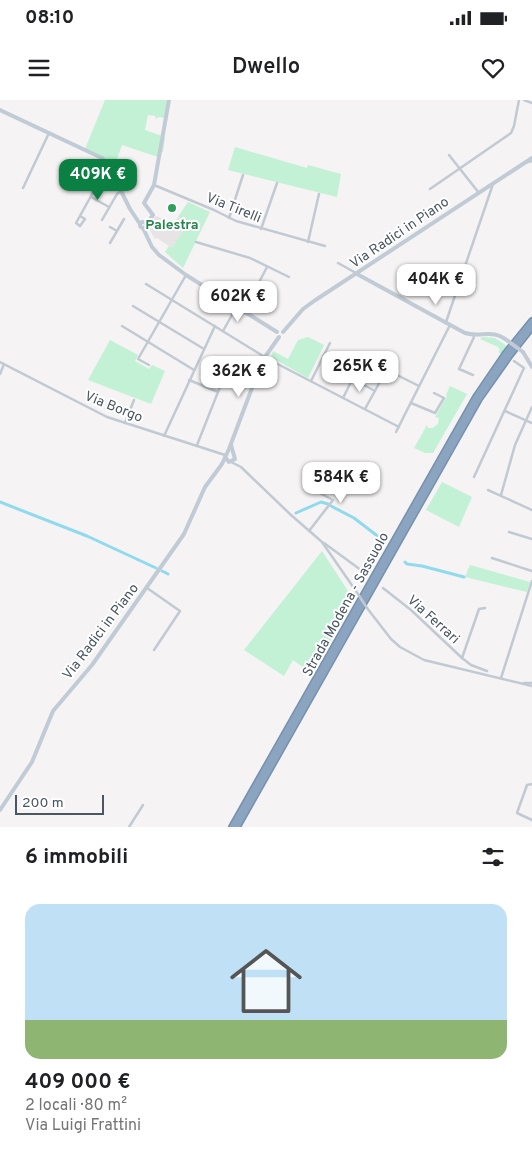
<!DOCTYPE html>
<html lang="it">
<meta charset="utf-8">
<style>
:root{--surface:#fff;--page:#f6f6f6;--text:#202124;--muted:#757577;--line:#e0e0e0;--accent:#0b8043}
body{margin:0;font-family:Overpass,sans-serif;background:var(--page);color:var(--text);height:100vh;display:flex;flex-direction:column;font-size:19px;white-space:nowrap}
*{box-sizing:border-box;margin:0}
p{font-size:16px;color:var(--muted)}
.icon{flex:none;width:28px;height:28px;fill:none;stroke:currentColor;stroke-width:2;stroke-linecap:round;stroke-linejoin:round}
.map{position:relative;height:727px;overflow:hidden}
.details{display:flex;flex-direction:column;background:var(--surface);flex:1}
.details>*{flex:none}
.scale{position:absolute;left:15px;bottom:12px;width:89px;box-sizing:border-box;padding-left:5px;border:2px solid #4a5661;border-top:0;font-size:14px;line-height:18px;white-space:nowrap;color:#4a5661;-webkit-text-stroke:4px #fff;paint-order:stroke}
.price{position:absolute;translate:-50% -42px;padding:0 11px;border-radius:10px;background:#fff;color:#222;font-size:16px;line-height:32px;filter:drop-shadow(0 1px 2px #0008)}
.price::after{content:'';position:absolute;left:50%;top:30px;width:15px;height:11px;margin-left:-8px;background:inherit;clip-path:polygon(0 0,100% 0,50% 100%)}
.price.active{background:var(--accent);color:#fff}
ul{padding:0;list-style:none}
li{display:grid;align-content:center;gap:10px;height:265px;padding:0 25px}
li+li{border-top:1px solid var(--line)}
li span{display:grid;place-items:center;height:155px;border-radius:15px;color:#555}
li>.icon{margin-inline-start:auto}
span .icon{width:90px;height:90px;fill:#fffc;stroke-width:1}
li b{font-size:21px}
h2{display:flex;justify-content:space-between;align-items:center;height:60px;padding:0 25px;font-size:21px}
.status{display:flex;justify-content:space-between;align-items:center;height:35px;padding:0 25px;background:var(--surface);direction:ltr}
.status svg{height:14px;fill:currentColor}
header{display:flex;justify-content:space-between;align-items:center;height:65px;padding:0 25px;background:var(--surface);font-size:22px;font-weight:600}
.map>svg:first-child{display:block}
.education{fill:#e6e4e5}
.green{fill:#c3f1d5}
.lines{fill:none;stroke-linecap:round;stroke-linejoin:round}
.canal{stroke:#90daee;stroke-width:3}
.highway-casing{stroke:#7690ad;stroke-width:8}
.street{stroke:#c1cad2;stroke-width:2.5}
.secondary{stroke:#c1cbd6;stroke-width:4}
.highway{stroke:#8ba5c1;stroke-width:5}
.street-bridge{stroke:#c1cad2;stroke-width:2.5}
.secondary-bridge{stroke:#c1cbd6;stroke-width:4}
.leisure-dot{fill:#2e9e5b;stroke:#fff;stroke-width:2}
.labels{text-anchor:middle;stroke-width:4;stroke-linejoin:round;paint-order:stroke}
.street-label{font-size:14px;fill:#4a5661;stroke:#fff}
.leisure-label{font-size:14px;font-weight:bold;fill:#27864d;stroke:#fff}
</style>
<div class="status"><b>08:10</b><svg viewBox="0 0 49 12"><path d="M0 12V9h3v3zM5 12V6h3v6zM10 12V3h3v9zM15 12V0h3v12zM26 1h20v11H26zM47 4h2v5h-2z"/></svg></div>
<header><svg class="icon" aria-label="menu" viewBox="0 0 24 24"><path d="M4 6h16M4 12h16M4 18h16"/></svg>Dwello<svg class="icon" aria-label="heart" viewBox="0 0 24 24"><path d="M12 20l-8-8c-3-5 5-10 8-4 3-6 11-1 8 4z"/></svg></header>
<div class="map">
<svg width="532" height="727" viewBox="0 0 532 727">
<rect width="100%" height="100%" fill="#f5f3f3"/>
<!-- education -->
<polygon class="education" points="156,116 173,123 178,117 188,123 172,148 157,138 155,139 148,127"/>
<!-- green -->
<g class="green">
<polygon points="105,0 168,0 165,18 159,17 156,19 155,16 148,15 145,30 165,37 163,52 161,51 158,57 122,45 112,73 104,58 85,49"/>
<polygon points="235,47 307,68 308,65 341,74 337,97 228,70"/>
<polygon points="188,102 210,112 183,168 165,152 169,146 172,148 188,123 178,117"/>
<polygon points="308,237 324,245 308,278 271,257 273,251 288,259 298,240"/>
<polygon points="482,237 495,238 507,246 501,254 498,252 500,250 498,247 480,239"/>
<polygon points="110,240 138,255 135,261 149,269 152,265 165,271 151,304 88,280"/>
<polygon points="450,286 467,294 433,353 425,353 414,348 427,325 428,328 433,328 438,324 439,318 435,317 447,296 446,295"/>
<polygon points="442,382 472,397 459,427 426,410"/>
<polygon points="322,451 350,494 355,499 312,574 293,560 284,576 244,550"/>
<polygon points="470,465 530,482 527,492 465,477"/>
</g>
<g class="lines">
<!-- canal -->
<g class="canal">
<polyline points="0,402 87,436 156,468"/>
<polyline points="331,406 354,418 384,441"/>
<polyline points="296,413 321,402 328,404"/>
<polyline points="405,462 407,464 422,466 464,477"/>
<polyline points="162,471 168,474"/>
</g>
<!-- highway casing -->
<g class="highway-casing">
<g id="highway">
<polyline points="232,727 476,297 506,253 532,221"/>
<polyline points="237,727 479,299 510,255 532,227"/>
</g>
</g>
<!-- street -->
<g class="street">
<polyline points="524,0 532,3"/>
<polyline points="449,55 479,93"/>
<polyline points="524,63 532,61"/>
<polyline points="154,85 214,110 236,121 325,146"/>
<polyline points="23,88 49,33"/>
<polyline points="430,89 511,33 514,26 519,0"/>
<polyline points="91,97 109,107"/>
<polyline points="80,116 85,119 80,126 76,123 101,78"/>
<polyline points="229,118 243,75"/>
<polyline points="102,120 117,94 121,91"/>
<polyline points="110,127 117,131"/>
<polyline points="261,129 277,83"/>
<polyline points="196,142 250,158 289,177"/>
<polyline points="308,142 319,94"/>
<polyline points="110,143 124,119"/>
<polyline points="338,163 356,173"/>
<polyline points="146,184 268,259 399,327"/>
<polyline points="133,206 204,249"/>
<polyline points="244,211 267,167"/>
<polyline points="446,222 493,84"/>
<polyline points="122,226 194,270"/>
<polyline points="223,231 237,206"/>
<polyline points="473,235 474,237 459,269 473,275"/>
<polyline points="0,262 107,317 225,355"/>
<polyline points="149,265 138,259 186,175"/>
<polyline points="0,274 4,264"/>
<polyline points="399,276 419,286"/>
<polyline points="353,279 375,291"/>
<polyline points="189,280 218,292 197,345"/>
<polyline points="311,281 330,243"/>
<polyline points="218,292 223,279"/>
<polyline points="343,298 357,270 380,281"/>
<polyline points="411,303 435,313 444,298 434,293"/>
<polyline points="365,309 382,278"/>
<polyline points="505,311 532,323"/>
<polyline points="125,323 134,300"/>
<polyline points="396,332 450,225"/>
<polyline points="164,336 215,226"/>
<polyline points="231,362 241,367 291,415 322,442 358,494"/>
<polyline points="474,377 524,268 514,261"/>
<polyline points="488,390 532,410"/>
<polyline points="501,395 515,345 532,307"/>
<polyline points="309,431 333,400 310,388"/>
<polyline points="509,432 532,439"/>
<polyline points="324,443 365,473"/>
<polyline points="492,458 532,471"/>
<polyline points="147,488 180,511 154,550"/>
<polyline points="383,488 411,510 462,558 471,565 487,571"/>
<polyline points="367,508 391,539 400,547 424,560 532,586"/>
<polyline points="462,558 479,509 485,508"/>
<polyline points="501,578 532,481"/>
<polyline points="524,583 532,583"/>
<polyline points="532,684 527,685 517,713 532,720"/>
<polyline points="129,727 143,705"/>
</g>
<!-- secondary -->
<g class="secondary">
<polyline points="0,10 102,58 108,65 130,109 140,124"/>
<circle cx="143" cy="125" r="3"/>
<polyline points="146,125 153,115 144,103 154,85 169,0"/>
<polyline points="143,128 152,147 159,155 186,175 277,232"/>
<path d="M 357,174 L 465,233 C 482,238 492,228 508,241"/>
<polyline points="283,232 303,209 314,201 532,58"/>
<polyline points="523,252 532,267"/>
<polyline points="225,357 229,362 235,359 231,345"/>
<polyline points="0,710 32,662 53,611 92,565 184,434 205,387 222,364 229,349 255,280 265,257 279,237"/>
</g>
<!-- highway -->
<use href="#highway" class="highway"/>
<!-- street-bridge -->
<polyline class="street-bridge" points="358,494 367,508"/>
<!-- secondary-bridge -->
<polyline class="secondary-bridge" points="508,241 523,252"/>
</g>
<!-- markers -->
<circle class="leisure-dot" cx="172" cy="108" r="5"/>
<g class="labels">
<!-- street labels -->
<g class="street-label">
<text transform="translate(234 107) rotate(22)" y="5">Via Tirelli</text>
<text transform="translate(399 132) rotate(-34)" y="5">Via Radici in Piano</text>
<text transform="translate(114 306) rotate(22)" y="5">Via Borgo</text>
<text transform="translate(345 504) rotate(-61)" y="5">Strada Modena - Sassuolo</text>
<text transform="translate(434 519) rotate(42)" y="5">Via Ferrari</text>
<text transform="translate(100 531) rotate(-53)" y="5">Via Radici in Piano</text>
</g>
<!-- leisure labels -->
<g class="leisure-label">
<text x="172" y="129">Palestra</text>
</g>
</g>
</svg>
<div class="scale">200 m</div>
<b class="price active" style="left:98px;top:101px">409K €</b>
<b class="price" style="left:436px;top:206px">404K €</b>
<b class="price" style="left:238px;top:223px">602K €</b>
<b class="price" style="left:360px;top:293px">265K €</b>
<b class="price" style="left:239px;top:298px">362K €</b>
<b class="price" style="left:341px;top:404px">584K €</b>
</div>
<section class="details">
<h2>6 immobili<svg class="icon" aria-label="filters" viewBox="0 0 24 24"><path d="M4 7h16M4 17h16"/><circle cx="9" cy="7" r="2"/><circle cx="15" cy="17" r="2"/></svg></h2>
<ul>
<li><span style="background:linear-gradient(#bfe0f5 75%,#8fb573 0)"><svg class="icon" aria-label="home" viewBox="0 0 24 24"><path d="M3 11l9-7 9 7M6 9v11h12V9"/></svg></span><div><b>409 000 €</b><p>2 locali · 80 m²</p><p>Via Luigi Frattini</p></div></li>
</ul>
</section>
